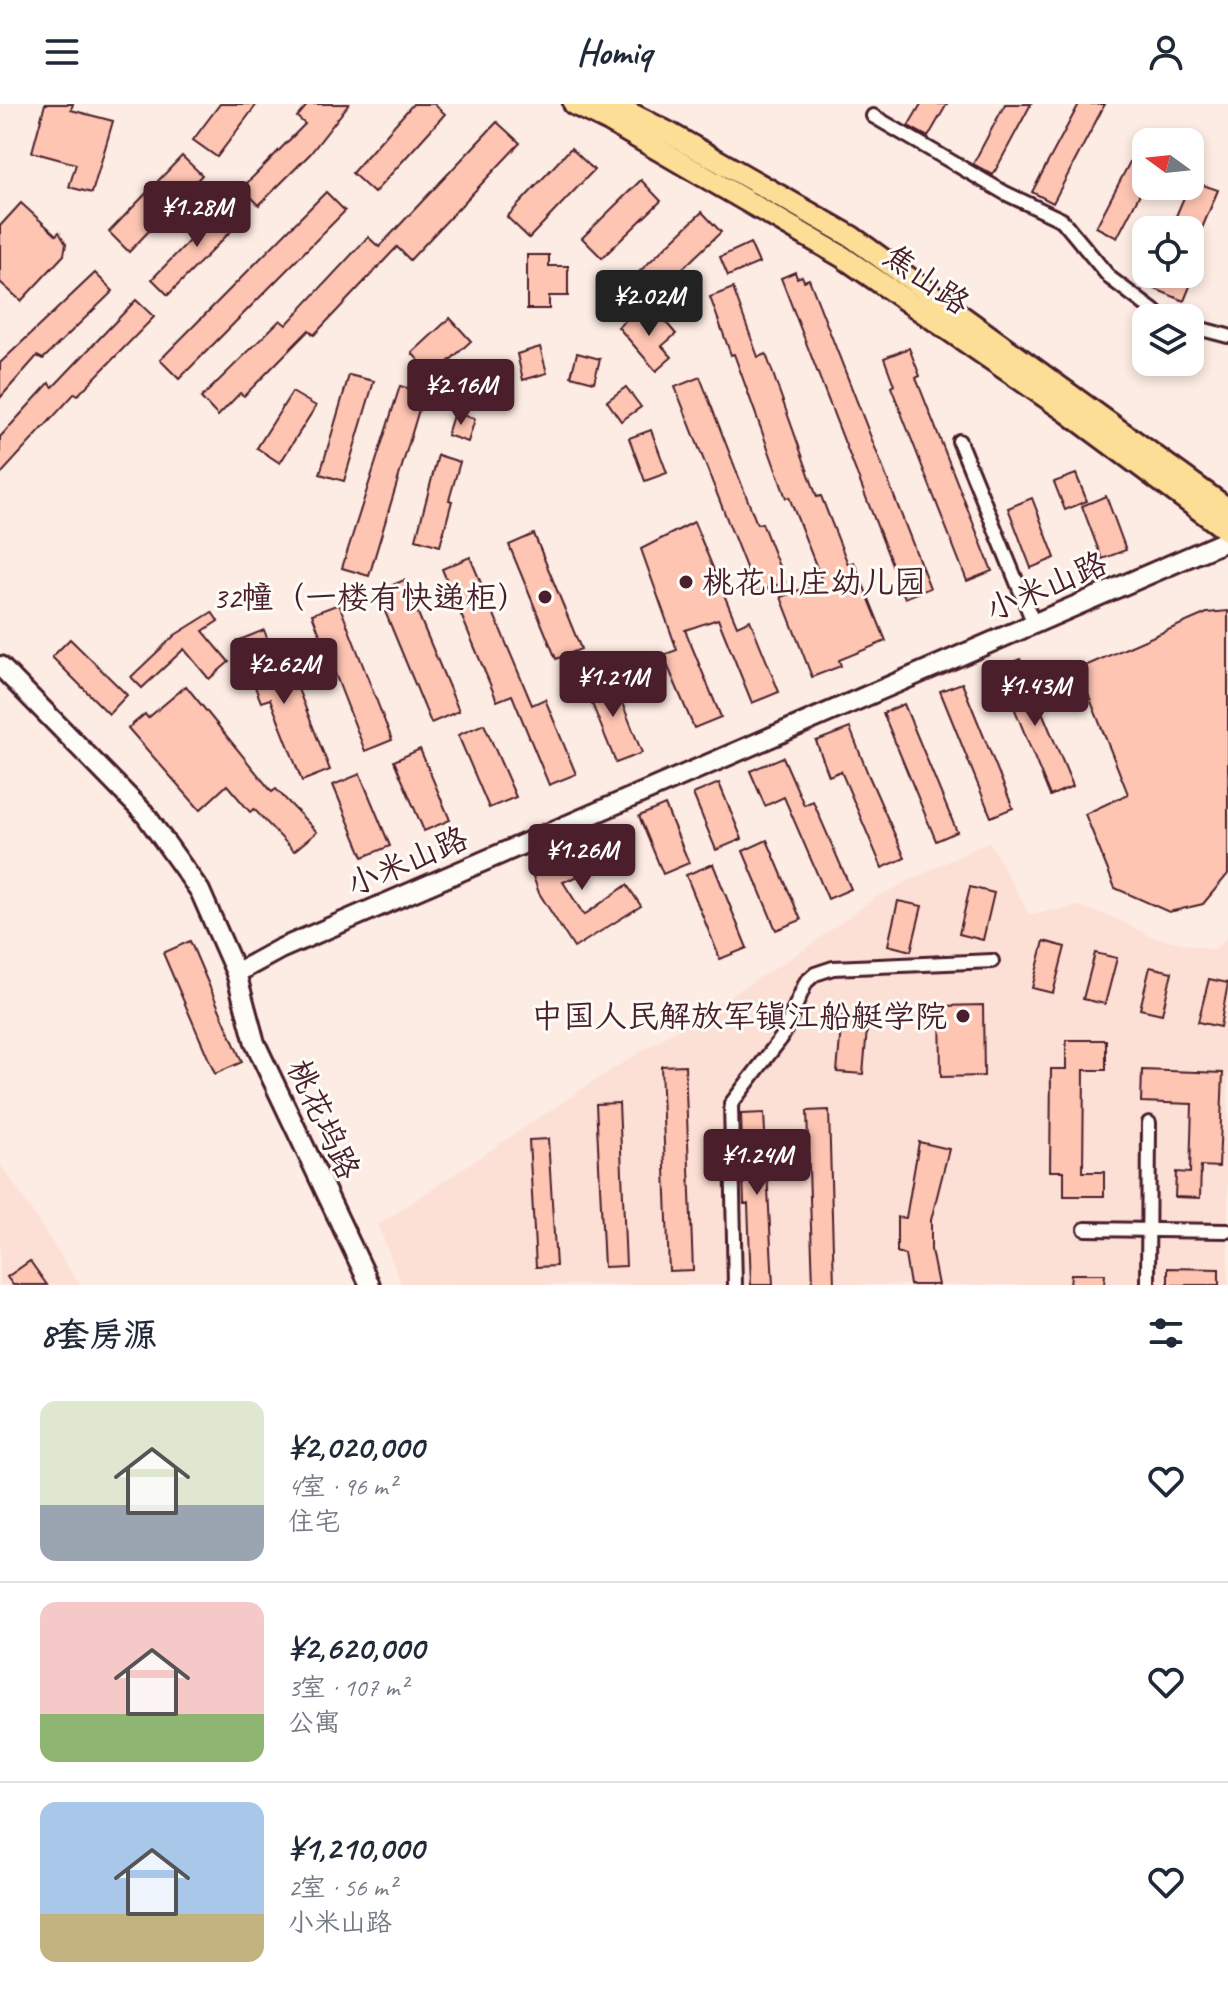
<!DOCTYPE html>
<html lang="zh">
<meta charset="utf-8">
<style>
:root{--surface:#fff;--page:#f6f6f7;--text:#1f2937;--muted:#747a83;--line:#e0e1e3;--accent:#4a1f2b}
body{margin:0;font-family:Caveat,"LXGW WenKai TC",sans-serif;background:var(--page);color:var(--text);height:100vh;display:flex;flex-direction:column;font-size:30px;white-space:nowrap}
*{box-sizing:border-box;margin:0}
p{font-size:26px;color:var(--muted)}
.icon{flex:none;width:44px;height:44px;fill:none;stroke:currentColor;stroke-width:2;stroke-linecap:round;stroke-linejoin:round}
.map{position:relative;height:1181px;overflow:hidden}
.sheet{display:flex;flex-direction:column;background:var(--surface);flex:1}
.sheet>*{flex:none}
.needle{width:52px;rotate:285deg}
.buttons{position:absolute;left:1132px;top:24px;display:grid;gap:16px}
.buttons a{display:grid;place-items:center;width:72px;height:72px;border-radius:16px;background:var(--surface);box-shadow:0 4px 12px #0003;font-size:40px}
.price{position:absolute;translate:-50% -68px;padding:0 18px;border-radius:8px;background:var(--accent);color:#fff;font-size:26px;line-height:52px;filter:drop-shadow(0 2px 4px #0008)}
.price::after{content:'';position:absolute;left:50%;top:48px;width:24px;height:18px;margin-left:-12px;background:inherit;clip-path:polygon(0 0,100% 0,50% 100%)}
.price.selected{background:#222;color:#fff}
ul{padding:0;list-style:none}
li{display:flex;align-items:center;gap:24px;height:200px;padding:0 40px}
li+li{border-top:2px solid var(--line)}
li span{display:grid;place-items:center;flex:none;width:224px;height:160px;border-radius:16px;color:#555}
li>.icon{margin-inline-start:auto}
span .icon{width:96px;height:96px;fill:#fffc;stroke-width:1}
li b{font-size:34px}
h2{display:flex;justify-content:space-between;align-items:center;height:96px;padding:0 40px;font-size:34px}
header{display:flex;justify-content:space-between;align-items:center;height:104px;padding:0 40px;background:var(--surface);font-size:36px;font-weight:800}
.map>svg:first-child{display:block}
.built{fill:#fde0d5}
.building{fill:#fec5b3;stroke:#4a1f2b;stroke-width:2}
.lines{fill:none;stroke-linecap:round;stroke-linejoin:round}
.street-casing{stroke:#4a1f2b;stroke-width:18}
.secondary-casing{stroke:#4a1f2b;stroke-width:24}
.primary-casing{stroke:#4a1f2b;stroke-width:26}
.street{stroke:#fdfcf7;stroke-width:12}
.secondary{stroke:#fdfcf7;stroke-width:18}
.primary{stroke:#fcde96;stroke-width:20}
.poi-dot{fill:#4a1f2b;stroke:#fdfcf7;stroke-width:3}
.labels{text-anchor:middle;stroke-width:6;stroke-linejoin:round;paint-order:stroke}
.street-label{font-size:32px;fill:#4a1f2b;stroke:#fdfcf7}
.poi-label{font-size:32px;fill:#4a1f2b;stroke:#fdfcf7;text-anchor:end}
</style>
<header><svg class="icon" aria-label="menu" viewBox="0 0 24 24"><path d="M4 6h16M4 12h16M4 18h16"/></svg>Homiq<svg class="icon" aria-label="person" viewBox="0 0 24 24"><circle cx="12" cy="8" r="4"/><path d="M4 21q1-7 8-7t8 7"/></svg></header>
<div class="map">
<svg width="1228" height="1181" viewBox="0 0 1228 1181">
<rect width="100%" height="100%" fill="#fdece3"/>
<filter id="ink" filterUnits="userSpaceOnUse"><feTurbulence type="fractalNoise" baseFrequency=".0125" numOctaves="2"/><feDisplacementMap in="SourceGraphic" scale="16" xChannelSelector="R" yChannelSelector="G"/><feConvolveMatrix kernelMatrix="1 2 1 2 8 2 1 2 1" color-interpolation-filters="sRGB"/></filter>
<g filter="url(#ink)">
<!-- built -->
<g class="built">
<polygon points="989,737 1029,810 1080,802 1117,815 1150,832 1214,846 1228,832 1228,1181 401,1181 378,1121 594,977 805,845 874,794"/>
<polygon points="0,1059 80,1181 0,1181"/>
</g>
<!-- building -->
<g class="building">
<polygon points="45,0 73,0 71,6 113,17 92,89 69,83 76,60 32,48"/>
<polygon points="220,0 257,0 217,53 193,36"/>
<polygon points="308,0 349,0 310,50 259,101 242,84 305,20 297,13"/>
<polygon points="413,0 434,0 445,10 374,89 352,69"/>
<polygon points="921,0 947,0 928,33 908,22"/>
<polygon points="1005,0 1031,0 993,71 973,60"/>
<polygon points="1079,0 1105,0 1053,99 1032,88"/>
<polygon points="497,18 520,39 410,156 397,143 314,231 309,226 244,292 240,289 218,312 201,294 280,216 286,221 368,133 379,143"/>
<polygon points="571,44 594,66 529,134 507,113"/>
<polygon points="1135,48 1146,54 1146,78 1117,134 1096,123"/>
<polygon points="182,52 202,71 129,148 109,128"/>
<polygon points="641,76 661,97 602,154 582,134"/>
<polygon points="1191,77 1218,86 1190,153 1190,126 1170,126"/>
<polygon points="326,88 345,107 179,275 160,256"/>
<polygon points="21,99 56,131 59,128 66,140 64,151 21,197 0,178 0,122"/>
<polygon points="226,99 242,116 168,191 152,175"/>
<polygon points="702,108 721,128 656,190 637,170"/>
<polygon points="750,139 759,159 728,172 720,153"/>
<polygon points="527,151 549,151 549,162 568,162 568,192 549,192 549,205 527,205"/>
<polygon points="795,168 797,174 802,172 804,177 809,175 930,484 905,494 781,174"/>
<polygon points="95,169 113,187 43,255 37,252 0,294 0,259"/>
<polygon points="1161,170 1195,170 1184,197 1155,185"/>
<polygon points="733,184 758,253 766,250 817,393 821,392 848,460 854,458 886,537 839,556 841,562 812,573 781,493 822,477 789,393 786,394 734,250 731,251 710,193"/>
<polygon points="136,196 154,213 78,291 75,289 0,371 0,333 49,279 53,283"/>
<polygon points="657,208 676,230 662,242 672,253 656,267 618,223 634,209 643,220"/>
<polygon points="450,214 471,237 433,272 412,249"/>
<polygon points="540,243 547,269 523,276 517,250"/>
<polygon points="909,244 920,272 916,274 992,467 967,477 891,283 894,281 884,254"/>
<polygon points="577,249 600,255 594,278 571,272"/>
<polygon points="486,266 501,282 482,300 467,284"/>
<polygon points="349,271 374,277 344,377 320,370"/>
<polygon points="700,273 757,420 762,419 785,478 756,489 675,283"/>
<polygon points="400,282 424,289 369,472 342,464"/>
<polygon points="626,283 641,303 621,317 607,297"/>
<polygon points="292,288 316,302 280,359 257,344"/>
<polygon points="454,308 475,315 468,338 447,331"/>
<polygon points="651,326 667,369 645,377 629,334"/>
<polygon points="438,351 460,358 449,396 452,397 440,442 416,435"/>
<polygon points="1076,370 1087,397 1065,406 1054,378"/>
<polygon points="1106,392 1126,446 1102,455 1082,402"/>
<polygon points="1032,394 1055,454 1031,464 1008,404"/>
<polygon points="694,418 737,522 750,516 779,588 752,599 718,515 685,526 721,613 694,624 663,551 677,546 641,445"/>
<polygon points="534,430 581,545 556,555 509,441"/>
<polygon points="470,453 532,601 545,595 576,670 549,681 512,591 497,597 442,465"/>
<polygon points="404,476 459,607 431,619 377,488"/>
<polygon points="339,500 392,636 365,647 312,510"/>
<polygon points="1228,507 1228,770 1203,800 1169,808 1115,784 1085,710 1128,690 1078,565 1207,509"/>
<polygon points="212,508 218,517 203,527 229,558 209,575 184,545 142,584 131,573 175,531"/>
<polygon points="264,526 286,583 296,580 330,666 302,677 270,595 261,598 237,537"/>
<polygon points="70,535 127,591 109,610 52,553"/>
<polygon points="1020,555 1073,682 1050,692 998,564"/>
<polygon points="611,571 642,649 616,659 585,582"/>
<polygon points="962,579 1013,704 991,713 940,587"/>
<polygon points="186,582 272,688 276,685 317,728 294,747 254,705 250,708 227,681 200,706 128,624 145,610 148,614"/>
<polygon points="904,600 957,728 936,737 883,609"/>
<polygon points="484,620 516,693 489,704 458,631"/>
<polygon points="850,624 868,670 905,754 882,764 841,667 829,672 816,637"/>
<polygon points="420,645 450,716 424,727 394,657"/>
<polygon points="783,653 804,701 813,697 851,785 828,795 784,693 765,702 750,667"/>
<polygon points="360,670 390,742 363,753 333,681"/>
<polygon points="719,679 742,735 716,746 693,690"/>
<polygon points="665,701 689,759 663,770 639,712"/>
<polygon points="609,733 619,756 563,778 584,811 627,781 641,802 574,844 539,789 530,764"/>
<polygon points="767,736 801,816 776,826 743,747"/>
<polygon points="713,760 747,844 720,855 686,771"/>
<polygon points="970,783 994,789 983,836 959,830"/>
<polygon points="898,797 922,802 911,847 888,841"/>
<polygon points="190,837 242,958 215,970 163,849"/>
<polygon points="1044,837 1065,843 1053,889 1032,884"/>
<polygon points="1095,849 1117,854 1105,900 1083,895"/>
<polygon points="1150,863 1172,868 1162,910 1140,905"/>
<polygon points="1209,875 1228,879 1220,923 1198,918"/>
<polygon points="983,901 984,972 941,973 940,902"/>
<polygon points="842,912 868,914 863,970 837,968"/>
<polygon points="1066,936 1106,936 1106,966 1084,966 1083,1068 1104,1068 1104,1092 1064,1092 1064,1067 1050,1067 1051,965 1066,965"/>
<polygon points="685,961 693,1166 669,1167 661,962"/>
<polygon points="1142,966 1223,969 1219,1063 1201,1062 1200,1094 1175,1093 1176,1068 1190,1069 1192,1000 1141,998"/>
<polygon points="619,999 626,1162 604,1163 596,1000"/>
<polygon points="829,1006 834,1181 813,1181 807,1007"/>
<polygon points="764,1009 773,1181 751,1181 748,1100 744,1100 741,1010"/>
<polygon points="548,1035 556,1162 536,1163 529,1036"/>
<polygon points="919,1038 949,1045 931,1116 931,1146 938,1181 910,1181 905,1151 897,1148 897,1113 906,1114"/>
<polygon points="30,1157 47,1181 13,1181 7,1173"/>
<polygon points="1168,1164 1219,1165 1219,1181 1168,1181"/>
<polygon points="1071,1170 1105,1170 1104,1181 1070,1181"/>
</g>
<g class="lines">
<!-- street casing -->
<g class="street-casing">
<g id="street">
<polyline points="873,12 1005,89 1062,116 1110,174 1163,214"/>
<polyline points="1190,222 1228,232"/>
<polyline points="959,337 1034,520"/>
<polyline points="1085,1125 1228,1127"/>
<polyline points="735,1181 731,1000 782,933 806,878 815,870 833,864 992,857"/>
<polyline points="1148,1181 1149,1019"/>
</g>
</g>
<!-- secondary casing -->
<g class="secondary-casing">
<g id="secondary">
<polyline points="0,562 145,710 200,787 236,869 255,939 370,1181"/>
<polyline points="236,869 280,845 1228,436"/>
</g>
</g>
<!-- primary casing -->
<g class="primary-casing">
<g id="primary">
<polyline points="574,0 609,17 843,153 1066,307 1228,427"/>
<polyline points="612,0 669,29 852,133 1228,405"/>
</g>
</g>
<!-- street -->
<use href="#street" class="street"/>
<!-- secondary -->
<use href="#secondary" class="secondary"/>
<!-- primary -->
<use href="#primary" class="primary"/>
</g>
</g>
<!-- markers -->
<g class="poi-dot">
<circle cx="686" cy="478" r="8"/>
<circle cx="545" cy="493" r="8"/>
<circle cx="963" cy="912" r="8"/>
</g>
<g class="labels">
<!-- street labels -->
<g class="street-label">
<text transform="translate(927 175) rotate(35)" y="11">焦山路</text>
<text transform="translate(1046 482) rotate(-23)" y="11">小米山路</text>
<text transform="translate(407 757) rotate(-23)" y="11">小米山路</text>
<text transform="translate(324 1015) rotate(65)" y="11">桃花坞路</text>
</g>
<!-- poi labels -->
<g class="poi-label">
<text x="702" y="489" text-anchor="start">桃花山庄幼儿园</text>
<text x="529" y="504">32幢（一楼有快递柜）</text>
<text x="947" y="923">中国人民解放军镇江船艇学院</text>
</g>
</g>
</svg>
<div class="buttons">
<a><svg class="needle" viewBox="-14 -14 28 28"><path d="M0-13l5 13h-10z" fill="#e53935"/><path d="M0 13l5-13h-10z" fill="#747a83"/></svg></a>
<a><svg class="icon" aria-label="locate" viewBox="0 0 24 24"><circle cx="12" cy="12" r="6"/><path d="M12 2v4M12 18v4M2 12h4M18 12h4"/></svg></a>
<a><svg class="icon" aria-label="layers" viewBox="0 0 24 24"><path d="M12 4l9 5-9 5-9-5zM3 14l9 5 9-5"/></svg></a>
</div>
<b class="price" style="left:197px;top:145px">¥1.28M</b>
<b class="price selected" style="left:649px;top:234px">¥2.02M</b>
<b class="price" style="left:461px;top:323px">¥2.16M</b>
<b class="price" style="left:284px;top:602px">¥2.62M</b>
<b class="price" style="left:613px;top:615px">¥1.21M</b>
<b class="price" style="left:1035px;top:624px">¥1.43M</b>
<b class="price" style="left:582px;top:788px">¥1.26M</b>
<b class="price" style="left:757px;top:1093px">¥1.24M</b>
</div>
<section class="sheet">
<h2>8套房源<svg class="icon" aria-label="filters" viewBox="0 0 24 24"><path d="M4 7h16M4 17h16"/><circle cx="9" cy="7" r="2"/><circle cx="15" cy="17" r="2"/></svg></h2>
<ul>
<li><span style="background:linear-gradient(#dfe7d0 65%,#9aa5b1 0)"><svg class="icon" aria-label="home" viewBox="0 0 24 24"><path d="M3 11l9-7 9 7M6 9v11h12V9"/></svg></span><div><b>¥2,020,000</b><p>4室 · 96 m²</p><p>住宅</p></div><svg class="icon" aria-label="heart" viewBox="0 0 24 24"><path d="M12 20l-8-8c-3-5 5-10 8-4 3-6 11-1 8 4z"/></svg></li>
<li><span style="background:linear-gradient(#f6c9c9 70%,#8fb573 0)"><svg class="icon" aria-label="home" viewBox="0 0 24 24"><path d="M3 11l9-7 9 7M6 9v11h12V9"/></svg></span><div><b>¥2,620,000</b><p>3室 · 107 m²</p><p>公寓</p></div><svg class="icon" aria-label="heart" viewBox="0 0 24 24"><path d="M12 20l-8-8c-3-5 5-10 8-4 3-6 11-1 8 4z"/></svg></li>
<li><span style="background:linear-gradient(#a9c7e8 70%,#c2b280 0)"><svg class="icon" aria-label="home" viewBox="0 0 24 24"><path d="M3 11l9-7 9 7M6 9v11h12V9"/></svg></span><div><b>¥1,210,000</b><p>2室 · 56 m²</p><p>小米山路</p></div><svg class="icon" aria-label="heart" viewBox="0 0 24 24"><path d="M12 20l-8-8c-3-5 5-10 8-4 3-6 11-1 8 4z"/></svg></li>
</ul>
</section>
